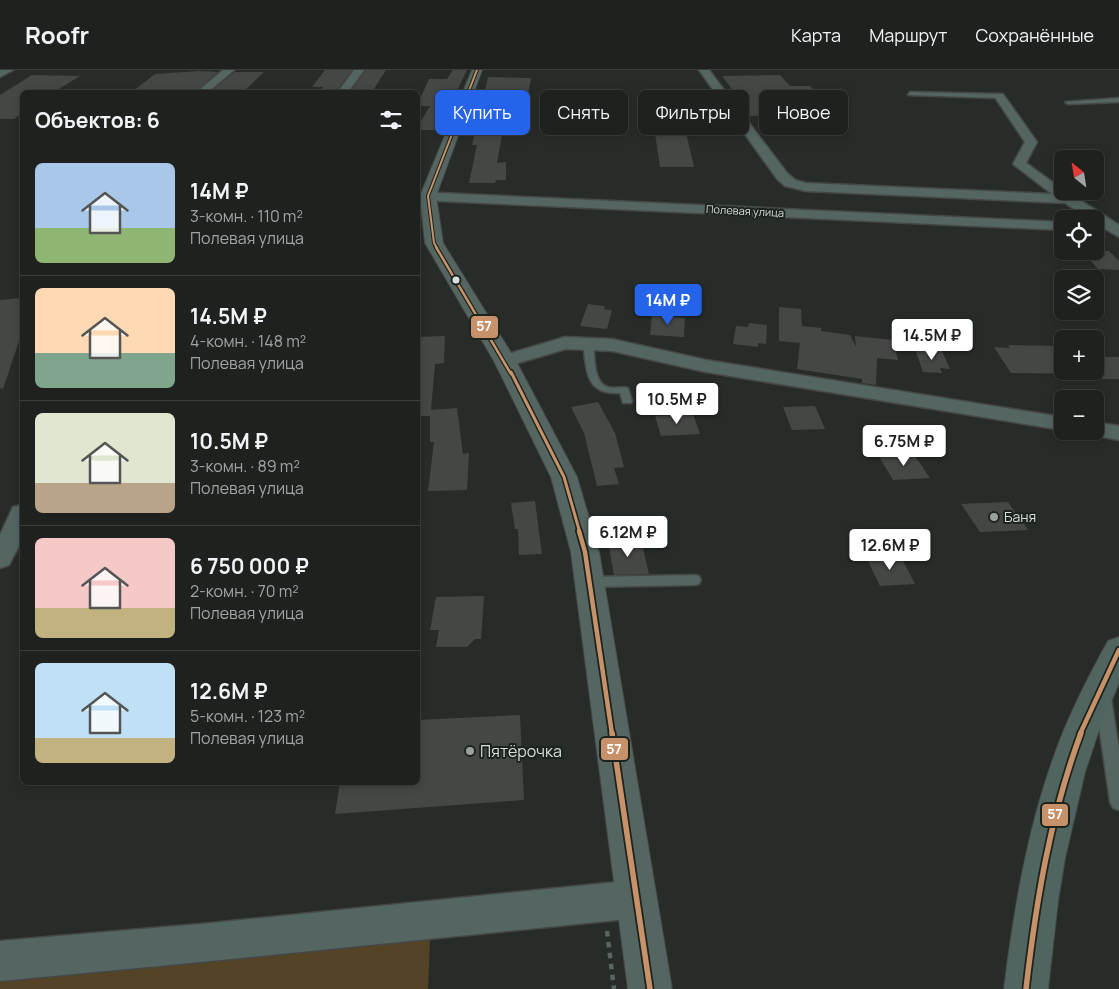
<!DOCTYPE html>
<html lang="ru">
<meta charset="utf-8">
<style>
:root{--surface:#1e211e;--page:#2b2e2b;--text:#f1f3f6;--muted:#a1a3a4;--line:#3c3e3c;--accent:#2563eb}
body{margin:0;font-family:Manrope,sans-serif;background:var(--page);color:var(--text);height:100vh;display:flex;flex-direction:column;font-size:19px;white-space:nowrap}
*{box-sizing:border-box;margin:0}
p{font-size:16px;color:var(--muted)}
.icon{flex:none;width:28px;height:28px;fill:none;stroke:currentColor;stroke-width:2;stroke-linecap:round;stroke-linejoin:round}
.map{position:relative;flex:1;overflow:hidden}
.side{position:absolute;left:20px;top:20px;width:400px;height:695px;display:flex;flex-direction:column;background:var(--surface);border-radius:8px;box-shadow:0 2px 8px #0003,0 0 0 1px var(--line)}
.side>*{flex:none}
.hud{position:absolute;left:435px;top:20px;width:475px;height:45px;display:flex;gap:10px}
.needle{width:32px;rotate:330deg}
.buttons{position:absolute;left:1054px;top:80px;display:grid;gap:10px}
.buttons a{display:grid;place-items:center;width:50px;height:50px;border-radius:8px;background:var(--surface);box-shadow:0 2px 8px #0003,0 0 0 1px var(--line);font-size:25px}
.price{position:absolute;translate:-50% -42px;padding:0 11px;border-radius:5px;background:#fff;color:#222;font-size:16px;line-height:32px;filter:drop-shadow(0 1px 2px #0008)}
.price::after{content:'';position:absolute;left:50%;top:30px;width:15px;height:11px;margin-left:-8px;background:inherit;clip-path:polygon(0 0,100% 0,50% 100%)}
.price.current{background:var(--accent);color:#fff}
ul{padding:0;list-style:none}
li{display:flex;align-items:center;gap:15px;height:125px;padding:0 15px}
li+li{border-top:1px solid var(--line)}
li span{display:grid;place-items:center;flex:none;width:140px;height:100px;border-radius:8px;color:#555}
li>.icon{margin-inline-start:auto}
span .icon{width:60px;height:60px;fill:#fffc;stroke-width:1}
li b{font-size:21px}
h2{display:flex;justify-content:space-between;align-items:center;height:60px;padding:0 15px;font-size:21px}
.chip{padding:0 18px;border-radius:8px;background:var(--surface);box-shadow:0 2px 8px #0003,0 0 0 1px var(--line);font-size:18px;line-height:45px}
.chip.current{background:var(--accent);color:#fff}
header{display:flex;align-items:center;gap:30px;box-sizing:border-box;height:70px;padding:0 25px;background:var(--surface);border-bottom:1px solid var(--line)}
header strong{font-size:24px}
nav{display:flex;gap:28px;margin-inline-start:auto;font-size:18px}
.map>svg:first-child{display:block}
.green{fill:#544326}
.building{fill:#454744}
.lines{fill:none;stroke-linecap:round;stroke-linejoin:round}
.service-casing{stroke:#454845;stroke-width:3}
.minor-casing{stroke:#454845;stroke-width:3}
.tertiary-casing{stroke:#454845;stroke-width:2}
.primary-casing{stroke:#454845;stroke-width:2}
.path{stroke:#5a6562;stroke-width:4.5;stroke-dasharray:5.5 5.5;stroke-linecap:butt}
.service{fill:#546562;fill-rule:evenodd}
.minor{fill:#546562;fill-rule:evenodd}
.tertiary{fill:#546562;fill-rule:evenodd}
.primary{fill:#516560;fill-rule:evenodd}
.bus-1-far4-casing{stroke:#1c241d;stroke-width:4}
.bus-1-far3-casing{stroke:#1c241d;stroke-width:5}
.bus-1-far2-casing{stroke:#1c241d;stroke-width:6}
.bus-1-far1-casing{stroke:#1c241d;stroke-width:8}
.bus-1-casing{stroke:#1c241d;stroke-width:9}
.bus-1-far4{stroke:#c7916a;stroke-width:2}
.bus-1-far3{stroke:#c7916a;stroke-width:2.5}
.bus-1-far2{stroke:#c7916a;stroke-width:3}
.bus-1-far1{stroke:#c7916a;stroke-width:4.5}
.bus-1{stroke:#c7916a;stroke-width:5.5}
.bus-dot{fill:#d9dfda;stroke:#1c241d;stroke-width:2}
.poi-dot{fill:#9ba09c;stroke:#1c241d;stroke-width:2}
.labels{text-anchor:middle;stroke-width:4;stroke-linejoin:round;paint-order:stroke}
.far-street-label{font-size:11px;fill:#d9dfda;stroke:#1c241d}
.poi-label{font-size:14px;fill:#d9dfda;stroke:#1c241d;text-anchor:start}
.near-poi-label{font-size:16px;fill:#d9dfda;stroke:#1c241d;text-anchor:start}
.line-badge{stroke:#1c241d;stroke-width:2}
.badge-label{font-size:14px;text-anchor:middle;font-weight:bold;fill:#fff}
</style>
<header>
<strong>Roofr</strong>
<nav><a>Карта</a><a>Маршрут</a><a>Сохранённые</a></nav>
</header>
<div class="map">
<svg width="1119" height="919" viewBox="0 0 1119 919">
<rect width="100%" height="100%" fill="#282c28"/>
<!-- green -->
<polygon class="green" points="430,868 428,919 0,919 0,911"/>
<!-- building -->
<g class="building">
<polygon points="325,0 352,0 336,22 319,22 323,17 312,17"/>
<polygon points="366,0 386,0 372,22 350,22"/>
<polygon points="453,0 467,0 438,60 418,60 418,56 430,36 420,36 421,34 418,34 429,9 447,9"/>
<polygon points="199,1 218,2 195,22 133,21 155,4"/>
<polygon points="235,2 264,2 243,22 210,22"/>
<polygon points="32,5 80,6 54,22 22,22 22,43 14,49 0,49 0,25"/>
<polygon points="780,5 790,16 810,16 835,43 746,46 728,22 734,22 722,6"/>
<polygon points="488,7 531,8 527,31 508,31 497,93 506,92 506,110 496,110 495,113 469,113 477,75 472,75"/>
<polygon points="702,23 713,23 730,46 720,46"/>
<polygon points="681,40 694,97 660,97 655,63 661,63 648,41"/>
<polygon points="1095,180 1109,181 1119,191 1119,200 1098,199 1082,181"/>
<polygon points="22,228 22,262 3,319 0,318 0,230"/>
<polygon points="588,234 605,236 604,239 612,240 607,259 580,256"/>
<polygon points="779,237 801,239 802,256 821,258 821,261 850,265 856,277 855,266 893,270 898,290 877,288 876,315 862,313 862,309 797,299 800,273 779,271"/>
<polygon points="652,245 685,248 684,267 650,265"/>
<polygon points="749,253 767,255 766,274 758,273 758,277 733,274 736,256 748,257"/>
<polygon points="445,266 444,293 435,294 431,340 457,338 463,384 469,383 467,420 428,421 434,372 430,372 430,346 418,346 418,267"/>
<polygon points="1008,275 1062,276 1062,301 1095,301 1095,287 1119,287 1119,309 1087,309 1083,304 1011,303 994,277 1010,278"/>
<polygon points="915,279 942,281 950,299 940,298 942,303 923,302"/>
<polygon points="598,332 615,363 624,397 614,398 619,414 597,416 584,363 571,337"/>
<polygon points="815,336 825,359 792,360 783,337"/>
<polygon points="693,344 700,364 661,366 655,346"/>
<polygon points="913,383 930,408 893,410 878,385"/>
<polygon points="535,431 542,484 519,485 518,459 515,459 511,433"/>
<polygon points="1008,432 1028,460 980,462 961,434"/>
<polygon points="641,470 649,504 614,505 608,472"/>
<polygon points="900,485 915,514 880,516 866,487"/>
<polygon points="484,526 481,569 475,569 467,577 436,577 439,560 430,560 436,527"/>
<polygon points="520,645 524,730 335,744 340,712 418,712 418,650"/>
</g>
<g class="lines">
<!-- service casing -->
<g class="service-casing">
<g id="service">
<polygon points="910,22 999,24 1002,26 999,28 908,25"/>
<polygon points="1119,28 1119,32 1068,34 1065,32"/>
<path d="M 588,271 L 593,274 C 595,286 593,313 608,317 C 614,319 621,316 628,318 L 632,331 L 631,333 L 623,333 L 620,323 C 585,325 587,301 583,274 Z"/>
<polygon points="694,505 699,506 701,510 699,514 694,515 589,517 584,516 582,512 584,508 589,507"/>
<polygon points="1103,621 1108,623 1111,628 1119,680 1119,740 1113,738 1110,732 1095,628 1098,623"/>
</g>
</g>
<!-- minor casing -->
<g class="minor-casing">
<g id="minor">
<polygon points="0,0 13,0 0,7"/>
<polygon points="223,0 234,0 208,22 197,22"/>
<polygon points="354,0 364,0 348,22 338,22"/>
<polygon points="699,0 709,0 787,103 795,110 806,113 1052,124 1013,94 1025,72 994,26 995,24 1003,24 1037,72 1026,93 1062,119 1062,121 1066,121 1119,155 1119,167 1095,153 1095,149 1089,149 1065,133 806,121 785,116 777,109"/>
<polygon points="418,122 1062,152 1062,160 418,130"/>
<polygon points="565,267 612,269 706,290 1062,347 1062,360 706,302 612,281 566,279 505,297 498,295 495,291 498,287"/>
<polygon points="1095,352 1119,356 1119,370 1087,364 1086,361 1095,361"/>
<polygon points="22,435 22,470 9,495 0,498 0,465 13,437"/>
<polygon points="637,810 650,816 656,829 650,842 637,848 201,892 0,911 0,871 201,854"/>
</g>
</g>
<!-- tertiary casing -->
<g class="tertiary-casing">
<polygon id="tertiary" points="472,0 482,0 436,126 443,173 516,291 577,407 599,482 672,919 628,919 571,482 551,407 494,291 425,173 420,126"/>
</g>
<!-- primary casing -->
<g class="primary-casing">
<path id="primary" d="M 1119,567 L 1119,613 L 1099,660 L 1085,702 L 1065,788 L 1058,831 L 1048,919 L 1004,919 C 1015,831 1030,743 1064,660 C 1077,629 1092,600 1108,571 Z"/>
</g>
<!-- path -->
<polyline class="path" points="607,861 614,919"/>
<!-- service -->
<use href="#service" class="service"/>
<!-- minor -->
<use href="#minor" class="minor"/>
<!-- tertiary -->
<use href="#tertiary" class="tertiary"/>
<!-- primary -->
<use href="#primary" class="primary"/>
<!-- bus-1-far4 casing -->
<g class="bus-1-far4-casing">
<polyline id="bus-1-far4" points="437,178 434,173 428,126 477,0"/>
</g>
<!-- bus-1-far3 casing -->
<g class="bus-1-far3-casing">
<polyline id="bus-1-far3" points="436,177 511,304"/>
</g>
<!-- bus-1-far2 casing -->
<g class="bus-1-far2-casing">
<polyline id="bus-1-far2" points="511,302 564,407 580,463"/>
</g>
<!-- bus-1-far1 casing -->
<g class="bus-1-far1-casing">
<g id="bus-1-far1">
<polyline points="579,461 585,482 612,664"/>
<polyline points="1080,664 1119,580"/>
</g>
</g>
<!-- bus-1 casing -->
<g class="bus-1-casing">
<g id="bus-1">
<polyline points="612,663 650,919"/>
<path d="M 1026,919 C 1036,832 1050,746 1081,663"/>
</g>
</g>
<!-- bus-1-far4 -->
<use href="#bus-1-far4" class="bus-1-far4"/>
<!-- bus-1-far3 -->
<use href="#bus-1-far3" class="bus-1-far3"/>
<!-- bus-1-far2 -->
<use href="#bus-1-far2" class="bus-1-far2"/>
<!-- bus-1-far1 -->
<use href="#bus-1-far1" class="bus-1-far1"/>
<!-- bus-1 -->
<use href="#bus-1" class="bus-1"/>
</g>
<!-- markers -->
<circle class="bus-dot" cx="456" cy="210" r="4.5"/>
<g class="poi-dot">
<circle cx="994" cy="447" r="5"/>
<circle cx="470" cy="681" r="5"/>
</g>
<g class="labels">
<!-- far-street labels -->
<g class="far-street-label">
<text transform="translate(745 141) rotate(3)" y="4">Полевая улица</text>
</g>
<!-- poi labels -->
<g class="poi-label">
<text x="1004" y="452">Баня</text>
</g>
<!-- near-poi labels -->
<g class="near-poi-label">
<text x="480" y="687">Пятёрочка</text>
</g>
</g>
<g class="line-badge">
<rect x="470" y="245" width="29" height="24" rx="5" fill="#c7916a"/>
<rect x="600" y="667" width="29" height="24" rx="5" fill="#c7916a"/>
<rect x="1041" y="733" width="28" height="24" rx="5" fill="#c7916a"/>
</g>
<g class="badge-label">
<text x="484" y="261">57</text>
<text x="614" y="684">57</text>
<text x="1055" y="749">57</text>
</g>
</svg>
<div class="buttons">
<a><svg class="needle" viewBox="-14 -14 28 28"><path d="M0-13l5 13h-10z" fill="#e53935"/><path d="M0 13l5-13h-10z" fill="#a1a3a4"/></svg></a>
<a><svg class="icon" aria-label="locate" viewBox="0 0 24 24"><circle cx="12" cy="12" r="6"/><path d="M12 2v4M12 18v4M2 12h4M18 12h4"/></svg></a>
<a><svg class="icon" aria-label="layers" viewBox="0 0 24 24"><path d="M12 4l9 5-9 5-9-5zM3 14l9 5 9-5"/></svg></a>
<a>+</a>
<a>−</a>
</div>
<b class="price current" style="left:668px;top:256px">14M ₽</b>
<b class="price" style="left:932px;top:291px">14.5M ₽</b>
<b class="price" style="left:677px;top:355px">10.5M ₽</b>
<b class="price" style="left:904px;top:397px">6.75M ₽</b>
<b class="price" style="left:628px;top:488px">6.12M ₽</b>
<b class="price" style="left:890px;top:501px">12.6M ₽</b>
<div class="hud">
<a class="chip current">Купить</a>
<a class="chip">Снять</a>
<a class="chip">Фильтры</a>
<a class="chip">Новое</a>
</div>
<section class="side">
<h2>Объектов: 6<svg class="icon" aria-label="filters" viewBox="0 0 24 24"><path d="M4 7h16M4 17h16"/><circle cx="9" cy="7" r="2"/><circle cx="15" cy="17" r="2"/></svg></h2>
<ul>
<li><span style="background:linear-gradient(#a9c7e8 65%,#8fb573 0)"><svg class="icon" aria-label="home" viewBox="0 0 24 24"><path d="M3 11l9-7 9 7M6 9v11h12V9"/></svg></span><div><b>14M ₽</b><p>3-комн. · 110 m²</p><p>Полевая улица</p></div></li>
<li><span style="background:linear-gradient(#ffd9b3 65%,#7fa58c 0)"><svg class="icon" aria-label="home" viewBox="0 0 24 24"><path d="M3 11l9-7 9 7M6 9v11h12V9"/></svg></span><div><b>14.5M ₽</b><p>4-комн. · 148 m²</p><p>Полевая улица</p></div></li>
<li><span style="background:linear-gradient(#dfe7d0 70%,#b9a48a 0)"><svg class="icon" aria-label="home" viewBox="0 0 24 24"><path d="M3 11l9-7 9 7M6 9v11h12V9"/></svg></span><div><b>10.5M ₽</b><p>3-комн. · 89 m²</p><p>Полевая улица</p></div></li>
<li><span style="background:linear-gradient(#f6c9c9 70%,#c2b280 0)"><svg class="icon" aria-label="home" viewBox="0 0 24 24"><path d="M3 11l9-7 9 7M6 9v11h12V9"/></svg></span><div><b>6 750 000 ₽</b><p>2-комн. · 70 m²</p><p>Полевая улица</p></div></li>
<li><span style="background:linear-gradient(#bfe0f5 75%,#c2b280 0)"><svg class="icon" aria-label="home" viewBox="0 0 24 24"><path d="M3 11l9-7 9 7M6 9v11h12V9"/></svg></span><div><b>12.6M ₽</b><p>5-комн. · 123 m²</p><p>Полевая улица</p></div></li>
</ul>
</section>
</div>
